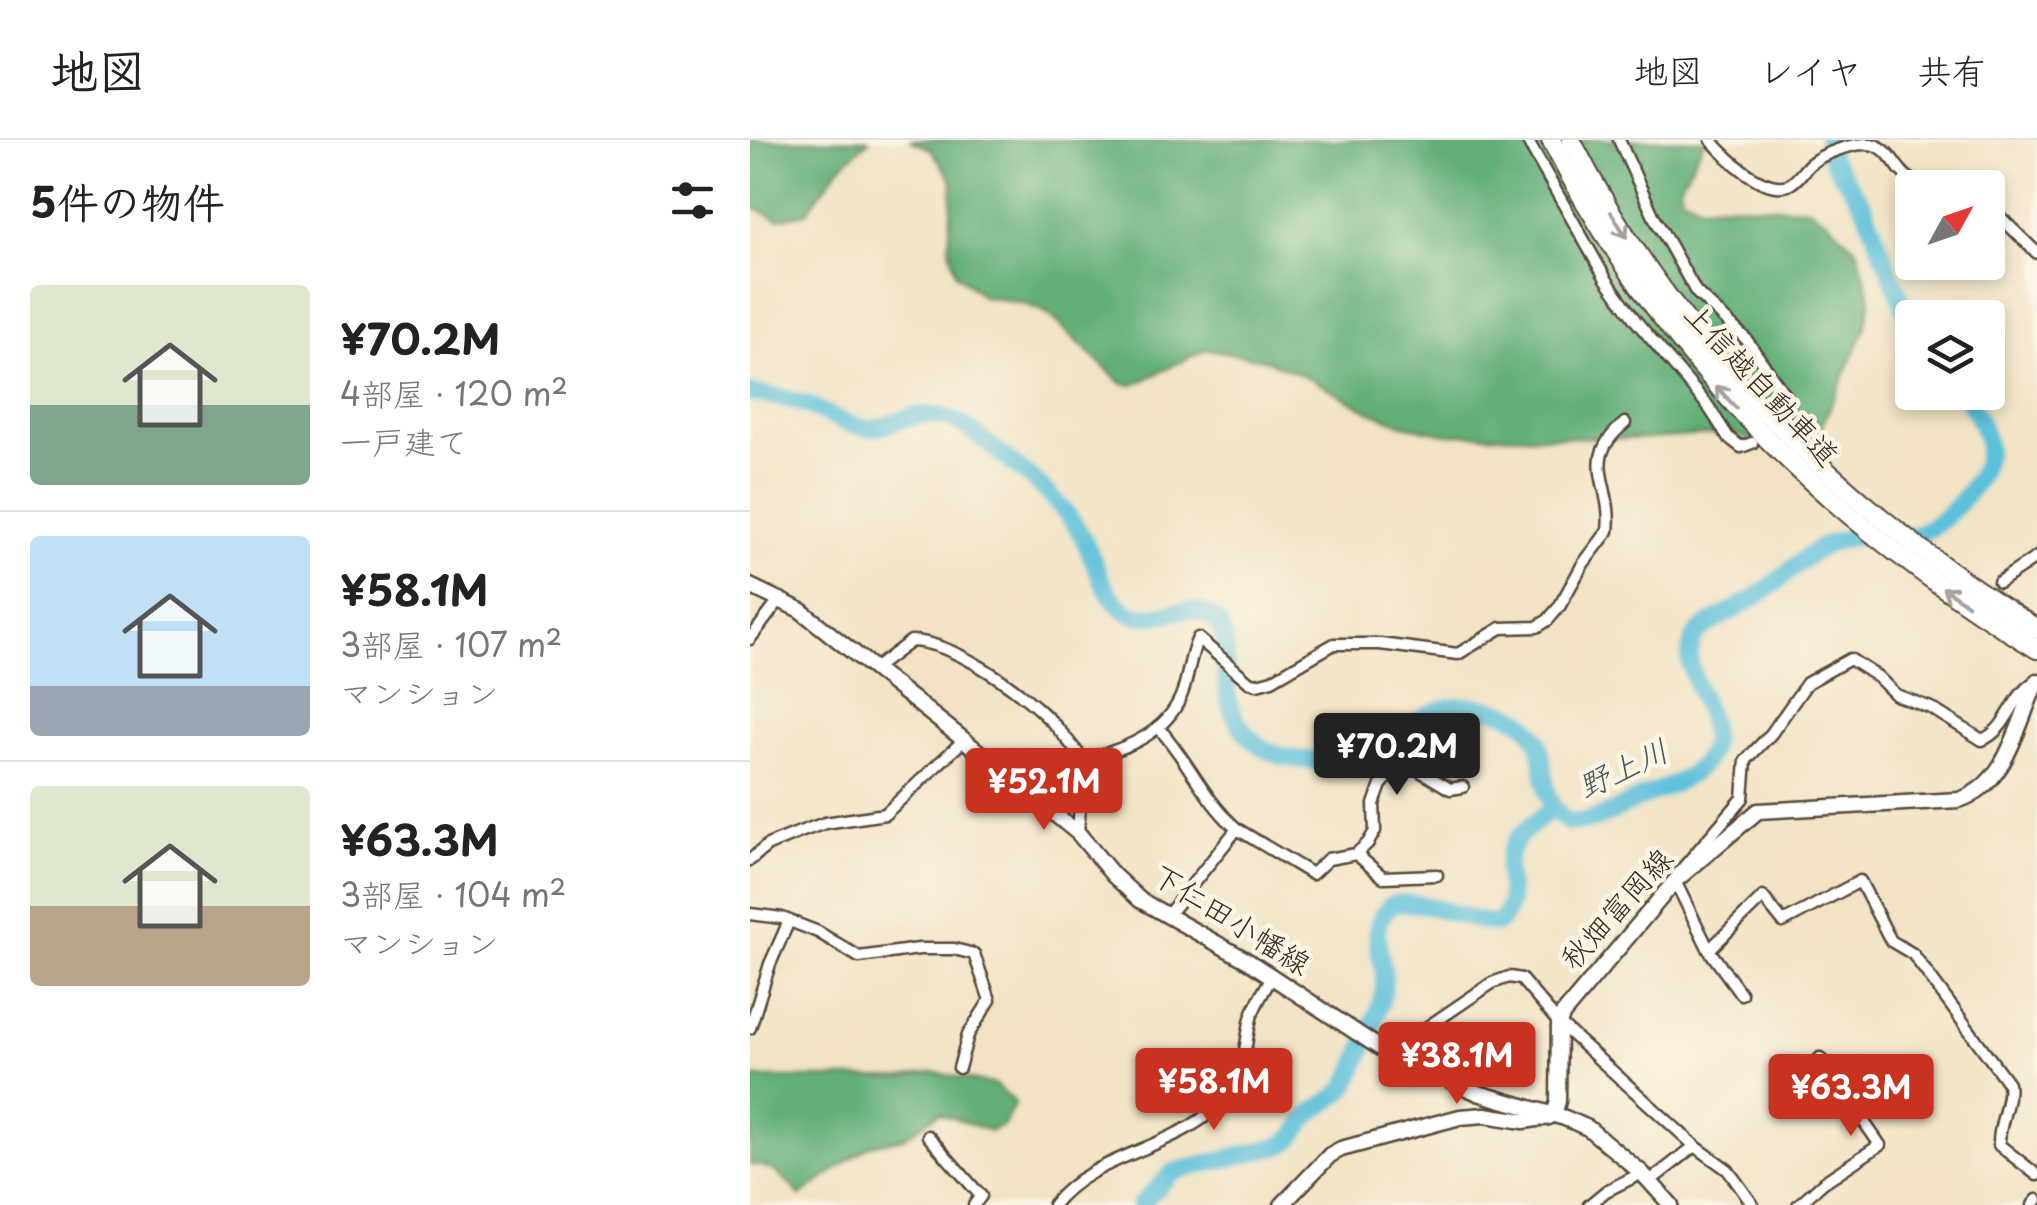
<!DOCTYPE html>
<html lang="ja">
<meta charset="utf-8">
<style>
:root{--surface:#fff;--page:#f6f6f6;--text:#222;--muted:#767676;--line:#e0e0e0;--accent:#c8321e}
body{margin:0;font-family:"Playpen Sans","Klee One",sans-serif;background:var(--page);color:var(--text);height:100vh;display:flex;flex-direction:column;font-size:38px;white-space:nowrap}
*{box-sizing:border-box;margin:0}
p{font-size:32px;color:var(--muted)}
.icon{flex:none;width:55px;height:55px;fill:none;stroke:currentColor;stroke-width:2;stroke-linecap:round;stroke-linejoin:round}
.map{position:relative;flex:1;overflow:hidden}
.details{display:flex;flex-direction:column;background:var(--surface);width:750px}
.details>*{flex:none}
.needle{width:65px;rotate:50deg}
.fabs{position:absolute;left:1145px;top:30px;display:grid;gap:20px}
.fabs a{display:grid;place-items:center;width:110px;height:110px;border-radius:10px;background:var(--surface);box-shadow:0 5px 15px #0003;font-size:50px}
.price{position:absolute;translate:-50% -85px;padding:0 22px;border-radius:10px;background:var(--accent);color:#fff;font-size:32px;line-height:65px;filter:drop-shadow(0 2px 5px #0008)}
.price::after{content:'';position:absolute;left:50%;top:60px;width:30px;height:22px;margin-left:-15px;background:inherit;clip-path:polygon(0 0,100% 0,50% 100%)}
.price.on{background:#222;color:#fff}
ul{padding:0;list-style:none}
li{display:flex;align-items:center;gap:30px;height:250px;padding:0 30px}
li+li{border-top:2px solid var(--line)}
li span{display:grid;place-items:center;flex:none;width:280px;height:200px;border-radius:10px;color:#555}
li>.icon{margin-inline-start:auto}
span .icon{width:120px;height:120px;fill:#fffc;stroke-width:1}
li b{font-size:42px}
h2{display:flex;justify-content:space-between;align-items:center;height:120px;padding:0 30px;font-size:42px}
header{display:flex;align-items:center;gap:60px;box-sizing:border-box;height:140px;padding:0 50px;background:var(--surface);border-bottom:2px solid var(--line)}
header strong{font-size:48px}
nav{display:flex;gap:55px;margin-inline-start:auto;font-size:35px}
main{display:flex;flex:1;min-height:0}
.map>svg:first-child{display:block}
.forest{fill:#62af78;stroke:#4e6c4b;stroke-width:2.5}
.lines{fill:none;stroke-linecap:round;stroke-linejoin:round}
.river{stroke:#5cc0da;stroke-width:18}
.minor-casing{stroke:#564637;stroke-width:15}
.secondary-casing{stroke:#564637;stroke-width:19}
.motorway-casing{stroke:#564637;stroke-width:22}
.minor{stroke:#fff;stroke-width:10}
.secondary{stroke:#fff;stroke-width:14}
.motorway{stroke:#fff;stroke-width:18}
.oneway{stroke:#a79f9a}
.labels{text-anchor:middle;stroke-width:9;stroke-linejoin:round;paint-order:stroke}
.street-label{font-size:30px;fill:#3b2a1e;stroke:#fcf5e5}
.water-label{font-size:32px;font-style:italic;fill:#455756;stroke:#fcf5e5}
</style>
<header>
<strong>地図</strong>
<nav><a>地図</a><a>レイヤ</a><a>共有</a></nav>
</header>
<main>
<section class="details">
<h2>5件の物件<svg class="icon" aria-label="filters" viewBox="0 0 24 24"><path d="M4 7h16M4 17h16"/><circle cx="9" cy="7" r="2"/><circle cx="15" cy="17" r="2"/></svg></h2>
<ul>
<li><span style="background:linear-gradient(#dfe7d0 60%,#7fa58c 0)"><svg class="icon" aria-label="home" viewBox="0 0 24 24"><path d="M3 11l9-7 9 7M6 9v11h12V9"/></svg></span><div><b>¥70.2M</b><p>4部屋 · 120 m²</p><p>一戸建て</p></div></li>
<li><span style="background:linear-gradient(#bfe0f5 75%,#9aa5b1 0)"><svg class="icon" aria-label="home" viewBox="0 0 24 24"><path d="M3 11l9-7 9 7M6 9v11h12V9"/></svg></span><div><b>¥58.1M</b><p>3部屋 · 107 m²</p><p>マンション</p></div></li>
<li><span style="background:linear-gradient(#dfe7d0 60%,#b9a48a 0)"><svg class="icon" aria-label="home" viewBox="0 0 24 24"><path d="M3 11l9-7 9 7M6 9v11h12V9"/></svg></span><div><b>¥63.3M</b><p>3部屋 · 104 m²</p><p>マンション</p></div></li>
</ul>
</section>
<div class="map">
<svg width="1287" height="1065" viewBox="0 0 1287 1065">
<rect width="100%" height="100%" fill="#fcf5e5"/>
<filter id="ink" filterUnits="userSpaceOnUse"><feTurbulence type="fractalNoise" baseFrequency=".01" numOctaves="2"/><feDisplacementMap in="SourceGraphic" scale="20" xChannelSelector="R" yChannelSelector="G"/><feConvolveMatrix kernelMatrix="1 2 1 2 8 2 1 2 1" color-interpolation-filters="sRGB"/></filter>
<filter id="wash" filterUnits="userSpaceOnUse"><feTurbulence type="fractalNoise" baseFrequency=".0048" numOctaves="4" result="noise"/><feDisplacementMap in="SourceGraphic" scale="40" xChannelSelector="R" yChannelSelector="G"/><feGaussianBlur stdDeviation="2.25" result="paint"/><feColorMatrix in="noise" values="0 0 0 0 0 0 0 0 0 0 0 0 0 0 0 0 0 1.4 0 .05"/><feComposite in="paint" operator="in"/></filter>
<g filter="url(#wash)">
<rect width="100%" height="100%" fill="#f1e3c4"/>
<!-- forest -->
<g class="forest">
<polygon points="0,0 119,0 89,28 56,73 27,79 0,65"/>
<polygon points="159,0 955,0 930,46 932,56 953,66 972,64 1058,68 1076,79 1108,111 1121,159 1115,189 1063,305 1038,315 982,293 899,299 697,294 653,285 619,271 557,237 514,219 457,209 384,245 371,243 299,174 273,163 232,156 206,133 199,105 203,42 181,9"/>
<path d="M 183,932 L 245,945 L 265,962 L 254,985 L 240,991 L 189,973 L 153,998 L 120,1005 L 50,1056 C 36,1040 23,1024 0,1025 L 0,938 L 151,938 Z"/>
</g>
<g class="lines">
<!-- river -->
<g class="river">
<polyline points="1077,0 1081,19 1113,64 1162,187"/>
<path d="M 0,253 C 17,256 36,257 52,263 C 72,270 94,286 116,288 C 135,290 155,275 174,275 C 208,274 229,297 253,316 C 269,329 285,340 299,355 C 311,367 324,381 332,396 C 345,420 351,451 373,469 C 401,491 437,454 465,480 C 492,505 451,565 513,608 C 525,616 543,619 557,620 C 576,622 599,622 616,614 C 656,596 676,561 724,566 C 739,568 754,571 767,578 C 810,603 778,655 818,682 C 848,684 865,669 891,658 C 910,649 931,643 947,629 C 993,588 914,532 949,491 C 970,476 993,466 1015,451 C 1035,437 1054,415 1076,405 C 1104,392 1130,399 1160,396 C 1189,392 1239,338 1237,308 C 1236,288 1223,268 1212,252"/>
<path d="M 390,1065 L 423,1032 L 533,1005 C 547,997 549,987 559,976 C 569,965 586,960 596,947 C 604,936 631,866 633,852 C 639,817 611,790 642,764 C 679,758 712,782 748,783 C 773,761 748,734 762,708 C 770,691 789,680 803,669"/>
</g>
</g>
</g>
<g filter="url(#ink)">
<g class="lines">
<!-- minor casing -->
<g class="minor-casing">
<g id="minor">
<polyline points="777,0 856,139 886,181 958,266 978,297 991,307 1002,303"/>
<polyline points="869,0 904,77 946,152 996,199 1034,254 1038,264 1034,275"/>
<path d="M 961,0 C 976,17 1011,53 1038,45 C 1047,42 1053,30 1060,24 C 1072,14 1102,3 1118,4 C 1142,5 1144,32 1164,41 C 1179,48 1200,43 1217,48"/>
<polyline points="1238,65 1287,113"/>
<polyline points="1249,442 1287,417"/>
<polyline points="0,499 31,458"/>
<path d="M 124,529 L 161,501 C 203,502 267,548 297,577 C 310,589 321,605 333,619 L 328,693"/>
<path d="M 408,587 C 438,620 454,660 487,689"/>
<path d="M 333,619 C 373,611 419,593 433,551 C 439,533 440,515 448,498 L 499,542 L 507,544 L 522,540 L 584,504 L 630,504 L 708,514 L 751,488 L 787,487 L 798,480 L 809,467 L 833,424 L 858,391 C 864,344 828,321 875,283"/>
<polyline points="606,714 618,703 625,691 624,664 631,645 650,623 655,622 700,649 713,647"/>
<polyline points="0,720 18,705 50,692 75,683 135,674 214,600"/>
<polyline points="0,774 32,778 68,792 109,817 169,809 204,809 224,814 240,860 218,895 209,928"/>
<polyline points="417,776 487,689 562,734 578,719 606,714 633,737 687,735"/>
<path d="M 959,810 L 1013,757 L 1033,782 L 1110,741 L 1141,801 L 1163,814 L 1258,943 C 1261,964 1248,983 1249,1005 L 1287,1035"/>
<path d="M 991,854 L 959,810 L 925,741 L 927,735 L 993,658 L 996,620 L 1021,594 L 1057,543 L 1100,519 L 1128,537 L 1146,555 L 1181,568 L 1232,600 C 1259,589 1261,555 1286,541"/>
<polyline points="0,888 20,824 39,781"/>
<polyline points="642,914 645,909 742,843 759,837 771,839 809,883 945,1006 978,1030 1003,1065"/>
<polyline points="178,996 231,1056 224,1065"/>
<polyline points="900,1041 945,1006"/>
<path d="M 303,1065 C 347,1009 435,1011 479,953 C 495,933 495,903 501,878 C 505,864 515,850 522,836"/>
<polyline points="839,1065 856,1051 892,1033"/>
<polyline points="1048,1065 1074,1042 1130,1005 1070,918"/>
<polyline points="1283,1065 1287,1060"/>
</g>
</g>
<!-- secondary casing -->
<g class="secondary-casing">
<g id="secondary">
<polyline points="0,446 50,470 214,600 328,693 363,735 390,760 498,821 630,908 728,953 815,978 838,988 892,1033 921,1065"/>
<path d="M 804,975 L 808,961 L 809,883 L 813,874 L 925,741 L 1008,671 L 1209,660 C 1258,644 1267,584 1287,541"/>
<polyline points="532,1065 580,1015 591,1009 710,977 735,975 774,981 799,977"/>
</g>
</g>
<!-- motorway casing -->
<g class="motorway-casing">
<g id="motorway">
<path d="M 801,0 C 913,219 1078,382 1287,509"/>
<path d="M 821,0 C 926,207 1092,367 1287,489"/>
</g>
</g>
<!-- minor -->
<use href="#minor" class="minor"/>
<!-- secondary -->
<use href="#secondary" class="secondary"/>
<!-- motorway -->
<use href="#motorway" class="motorway"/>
</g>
<!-- one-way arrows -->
<defs><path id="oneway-shaft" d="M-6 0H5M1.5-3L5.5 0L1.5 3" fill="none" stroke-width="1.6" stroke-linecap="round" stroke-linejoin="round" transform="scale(2.5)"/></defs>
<g class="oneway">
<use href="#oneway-shaft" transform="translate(869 85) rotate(58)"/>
<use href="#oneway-shaft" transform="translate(976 257) rotate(-132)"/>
<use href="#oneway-shaft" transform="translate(1205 456) rotate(-146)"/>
</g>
</g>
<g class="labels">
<!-- street labels -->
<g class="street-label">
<text transform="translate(1011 245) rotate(47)" y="10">上信越自動車道</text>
<text transform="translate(867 769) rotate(-48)" y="10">秋畑富岡線</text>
<text transform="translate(481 780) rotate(32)" y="10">下仁田小幡線</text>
</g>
<!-- water labels -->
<g class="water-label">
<text transform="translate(873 629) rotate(-25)" y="11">野上川</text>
</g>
</g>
</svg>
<div class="fabs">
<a><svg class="needle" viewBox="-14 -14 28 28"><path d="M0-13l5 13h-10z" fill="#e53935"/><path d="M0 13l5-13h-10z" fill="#767676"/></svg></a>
<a><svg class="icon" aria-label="layers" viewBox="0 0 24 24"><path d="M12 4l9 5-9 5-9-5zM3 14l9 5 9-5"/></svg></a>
</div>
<b class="price on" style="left:647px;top:658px">¥70.2M</b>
<b class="price" style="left:294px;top:693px">¥52.1M</b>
<b class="price" style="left:707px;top:967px">¥38.1M</b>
<b class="price" style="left:464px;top:993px">¥58.1M</b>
<b class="price" style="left:1101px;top:999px">¥63.3M</b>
</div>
</main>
